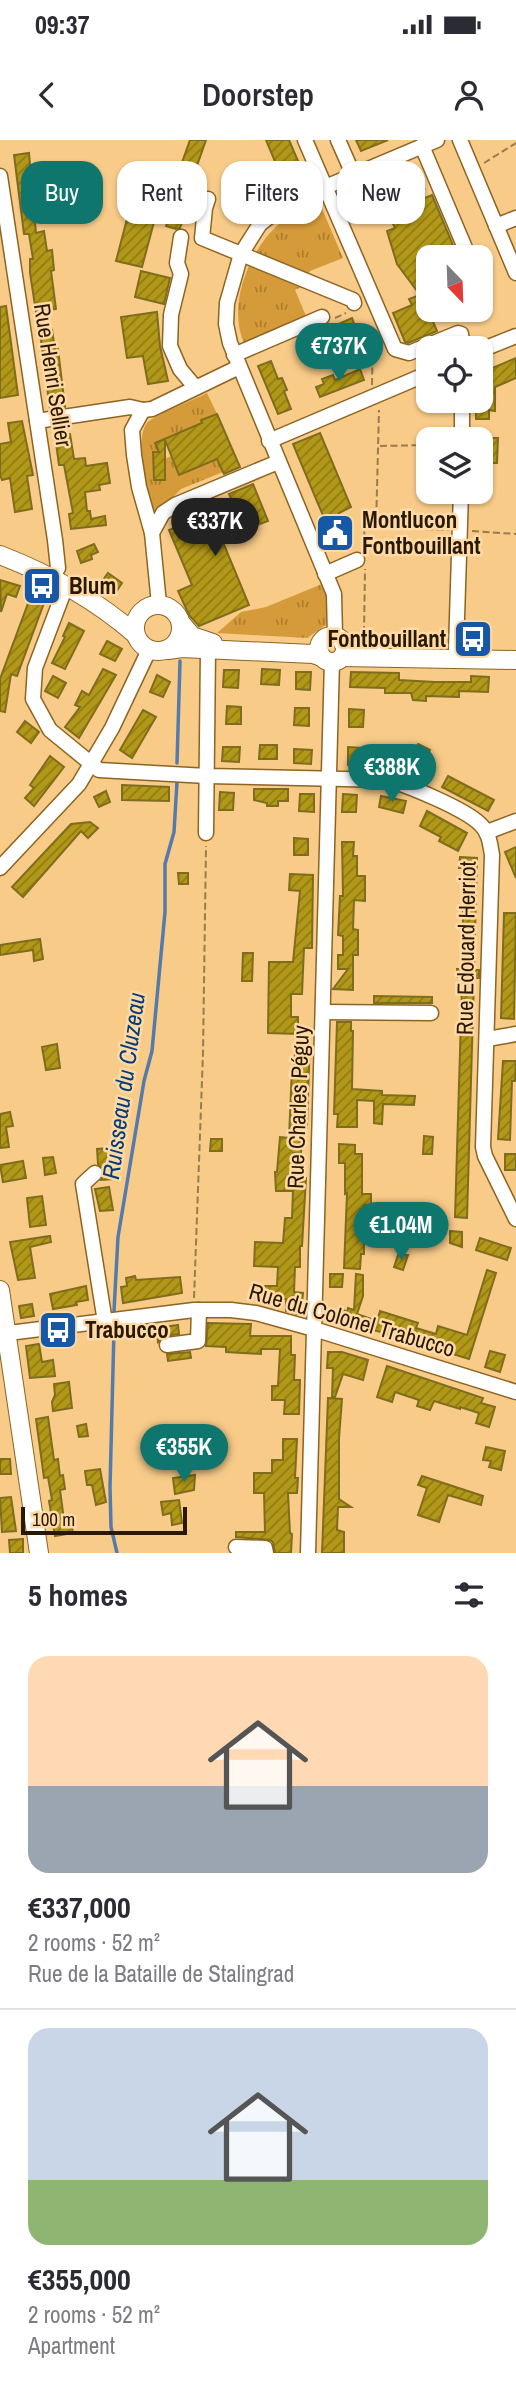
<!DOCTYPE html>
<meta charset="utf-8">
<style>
:root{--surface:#fff;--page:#f2f2f3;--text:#2b2b33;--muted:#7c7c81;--line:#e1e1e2;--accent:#0f766e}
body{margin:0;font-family:"Archivo Narrow",sans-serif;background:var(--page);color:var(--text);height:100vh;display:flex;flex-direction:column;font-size:26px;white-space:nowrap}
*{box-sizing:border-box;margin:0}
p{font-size:23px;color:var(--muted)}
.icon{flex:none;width:38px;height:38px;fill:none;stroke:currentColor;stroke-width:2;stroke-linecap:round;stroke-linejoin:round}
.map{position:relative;height:1413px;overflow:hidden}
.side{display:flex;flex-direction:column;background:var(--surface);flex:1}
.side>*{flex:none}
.top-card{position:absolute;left:21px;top:21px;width:474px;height:63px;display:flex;gap:14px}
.needle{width:46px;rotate:157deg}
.tools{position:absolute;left:416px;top:105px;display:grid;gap:14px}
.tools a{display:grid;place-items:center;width:77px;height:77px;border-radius:14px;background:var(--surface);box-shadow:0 2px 5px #0004;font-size:35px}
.scale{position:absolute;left:21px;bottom:18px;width:166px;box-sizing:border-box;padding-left:7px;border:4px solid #291900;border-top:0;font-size:19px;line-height:24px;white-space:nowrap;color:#291900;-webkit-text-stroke:5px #ffdaa6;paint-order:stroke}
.price{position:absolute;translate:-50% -60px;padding:0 16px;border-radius:24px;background:var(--accent);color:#fff;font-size:23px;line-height:46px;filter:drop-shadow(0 2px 4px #0008)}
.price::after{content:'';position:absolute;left:50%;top:42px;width:21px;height:16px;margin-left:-10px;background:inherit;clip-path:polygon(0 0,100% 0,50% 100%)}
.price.selected{background:#222;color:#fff}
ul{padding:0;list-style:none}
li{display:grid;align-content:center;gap:14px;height:371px;padding:0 28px}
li+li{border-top:2px solid var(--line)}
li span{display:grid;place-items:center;height:217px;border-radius:21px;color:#555}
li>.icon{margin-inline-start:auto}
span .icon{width:126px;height:126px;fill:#fffc;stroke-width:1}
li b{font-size:30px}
h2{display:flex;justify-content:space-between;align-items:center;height:84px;padding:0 28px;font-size:30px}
.pill{padding:0 24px;border-radius:21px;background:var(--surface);box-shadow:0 2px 5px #0004;font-size:24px;line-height:63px}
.pill.selected{background:var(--accent);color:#fff}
.status{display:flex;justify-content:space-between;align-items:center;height:49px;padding:0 35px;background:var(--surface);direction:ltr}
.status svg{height:19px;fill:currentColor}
header{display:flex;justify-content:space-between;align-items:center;height:91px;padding:0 28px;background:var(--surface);font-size:32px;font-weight:600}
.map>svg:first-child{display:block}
.grass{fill:url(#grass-tufts)}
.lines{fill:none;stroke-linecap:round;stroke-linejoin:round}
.stream{stroke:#557bac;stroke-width:3.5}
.building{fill:url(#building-hatch);stroke:#7f6d1d;stroke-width:2}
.minor-casing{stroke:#8d6420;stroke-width:17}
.major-casing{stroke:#8d6420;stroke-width:20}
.path{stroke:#9b7b4c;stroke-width:2;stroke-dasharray:7 3.5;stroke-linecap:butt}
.minor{stroke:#fff;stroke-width:14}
.major{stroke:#fff;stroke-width:18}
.labels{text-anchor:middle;stroke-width:5;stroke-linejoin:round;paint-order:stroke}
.street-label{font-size:23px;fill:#291900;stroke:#ffdaa6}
.poi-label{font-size:23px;font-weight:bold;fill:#291900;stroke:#ffdaa6;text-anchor:start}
.water-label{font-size:24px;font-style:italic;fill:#043c7a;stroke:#ffdaa6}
</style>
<div class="status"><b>09:37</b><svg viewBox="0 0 49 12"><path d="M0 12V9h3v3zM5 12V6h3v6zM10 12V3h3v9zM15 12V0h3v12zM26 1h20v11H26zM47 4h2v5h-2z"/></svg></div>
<header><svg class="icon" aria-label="back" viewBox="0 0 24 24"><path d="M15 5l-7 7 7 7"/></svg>Doorstep<svg class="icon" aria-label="person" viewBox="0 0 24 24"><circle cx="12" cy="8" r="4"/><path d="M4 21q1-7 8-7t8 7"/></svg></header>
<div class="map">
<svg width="516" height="1413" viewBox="0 0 516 1413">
<defs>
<pattern id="grass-tufts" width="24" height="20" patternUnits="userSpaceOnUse" patternTransform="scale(1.75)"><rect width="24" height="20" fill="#d59a39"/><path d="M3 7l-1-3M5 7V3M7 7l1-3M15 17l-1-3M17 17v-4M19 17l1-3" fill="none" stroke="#ad7d2e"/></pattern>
<pattern id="building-hatch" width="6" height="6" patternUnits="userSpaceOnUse" patternTransform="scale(1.75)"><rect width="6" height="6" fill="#b29818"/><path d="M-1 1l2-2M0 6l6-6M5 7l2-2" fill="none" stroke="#917b13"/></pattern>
</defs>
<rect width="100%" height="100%" fill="#f8cb89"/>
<!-- grass -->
<g class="grass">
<path d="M 318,63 L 320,64 L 343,118 L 310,131 L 301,147 L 295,150 L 306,176 L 244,203 C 227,165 249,110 279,84 C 291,75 305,70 318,63 Z"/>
<path d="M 207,253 L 217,274 L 201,281 L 214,311 L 199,317 L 187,289 L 155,303 L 159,312 L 154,340 L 165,340 L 165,319 L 171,316 L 217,319 L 223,332 L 181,349 L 153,378 C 148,360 133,295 148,282 C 157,274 194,260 207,253 Z"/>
<polygon points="322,444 328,457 326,485 307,498 217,493 241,472 266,467"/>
</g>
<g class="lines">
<!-- stream -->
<g class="stream">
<polyline points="177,623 180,521"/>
<polyline points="114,1171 118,1097 144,941 152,911 165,772 165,724 174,692 177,642"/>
<polyline points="114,1190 110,1347 111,1387 117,1413"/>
</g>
</g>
<!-- building -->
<g class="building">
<polygon points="190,0 206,0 186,57 191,59 180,88 176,89 166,86 175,61 145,50 151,33 175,42"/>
<polygon points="266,0 289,0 304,35 284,43"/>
<polygon points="356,0 388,0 361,11"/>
<polygon points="29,13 36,93 44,91 47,111 52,110 54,130 51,131 56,169 36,172 30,133 30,119 33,119 29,94 24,94 14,15"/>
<polygon points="261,37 268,54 257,59 250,42"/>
<polygon points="432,55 458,117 429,117 429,170 454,170 432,179 437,191 408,203 405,202 393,173 412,165 409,159 420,155 397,124 387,91 395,88 388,73"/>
<polygon points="128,75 154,82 142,127 116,121"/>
<polygon points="141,131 170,138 164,164 135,157"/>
<polygon points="6,166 18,255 0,258 0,167"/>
<polygon points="157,172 160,206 168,241 148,244 143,216 127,218 121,177"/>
<polygon points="352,178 357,191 338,199 340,203 327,207 326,203 306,211 302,200"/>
<polygon points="52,190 55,210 58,209 65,267 50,269 40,192"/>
<polygon points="516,218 516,238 495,247 495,271 489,270 489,279 476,279 476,261 481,261 481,243 490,243 487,236 492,234 490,229"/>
<polygon points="271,221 278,239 282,238 287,250 284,251 291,269 278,274 258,226"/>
<polygon points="360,229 364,240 320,257 316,247 324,244 322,239 333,235 335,240"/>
<polygon points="217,274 240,327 224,334 217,319 179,335 165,300 165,340 154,340 153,312 159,312 155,303 202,283 201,280"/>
<polygon points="22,281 33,335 27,336 32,369 15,372 10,338 2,340 0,335 0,304 11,302 8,283"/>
<polygon points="320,293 351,367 339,373 352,402 337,409 293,304"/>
<polygon points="70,294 74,319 85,318 86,326 107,323 110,343 99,345 100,350 85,352 87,371 90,371 91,379 105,376 106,385 71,389 69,374 73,373 64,325 59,325 55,296"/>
<polygon points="481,298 498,298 497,323 481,323"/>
<polygon points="253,344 268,381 260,384 258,379 220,395 249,465 199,486 189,475 178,451 192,445 169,390 233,363 229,354"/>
<polygon points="94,404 98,412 91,415 92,419 81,423 77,411"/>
<polygon points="108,433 122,443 114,455 100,444"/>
<polygon points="0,440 20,446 16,457 7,454 1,472"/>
<polygon points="30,458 44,463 17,536 11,534 5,572 0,571 0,539"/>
<polygon points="69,483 84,491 65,529 52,523 65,497 63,496"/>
<polygon points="107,501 122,509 115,521 100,514"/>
<polygon points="103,529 116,535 79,598 65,587 80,567 75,565 82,551 89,555"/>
<polygon points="262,529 280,530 279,545 261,544"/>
<polygon points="224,530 239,530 238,548 223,547"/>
<polygon points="296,532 311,532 310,550 296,549"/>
<polygon points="351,532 399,533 399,540 435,542 471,542 471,536 489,537 488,552 459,551 459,557 426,556 426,561 413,560 411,553 385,553 385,548 350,547"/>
<polygon points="157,535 170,542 163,557 150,552"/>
<polygon points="53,536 66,543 58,558 45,551"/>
<polygon points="227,566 241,567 241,584 226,584"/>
<polygon points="295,568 309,568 309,586 294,585"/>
<polygon points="349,569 364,570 363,587 349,587"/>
<polygon points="143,570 156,577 132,618 120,610"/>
<polygon points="25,581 39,592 31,603 17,592"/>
<polygon points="418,604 430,610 425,620 413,614"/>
<polygon points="260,605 277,605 277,619 259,619"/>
<polygon points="379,606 396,606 395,620 362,620 362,625 348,625 348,607 379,609"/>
<polygon points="223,607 240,607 239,622 222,621"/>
<polygon points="294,609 312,610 311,624 294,623"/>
<polygon points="50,616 64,627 34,666 25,658 34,648 30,645"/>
<polygon points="448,636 494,660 488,671 442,647"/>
<polygon points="122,645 169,647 169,661 122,660"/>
<polygon points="254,649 288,649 288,661 278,661 278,666 267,666 267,663 254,660"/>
<polygon points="106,651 110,662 99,667 94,657"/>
<polygon points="220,652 234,653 233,670 219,670"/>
<polygon points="300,654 314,654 314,672 299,671"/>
<polygon points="343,654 357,655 356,672 342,672"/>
<polygon points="381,656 406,661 403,673 379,667"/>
<polygon points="427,671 467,693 458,711 439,701 441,697 420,686"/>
<polygon points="90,682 98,688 88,698 81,691 23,757 12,747 71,684"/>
<polygon points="294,698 308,699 308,715 294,715"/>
<polygon points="342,702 354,702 353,716 357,716 357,736 365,736 365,761 354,760 353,789 358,790 358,815 353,815 353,850 333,849 348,829 338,829 338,815 343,815 343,796 338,795 340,756 343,756"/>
<polygon points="516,707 516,738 505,712"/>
<polygon points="460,717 477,718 474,830 479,830 479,838 474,838 467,1078 455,1077 462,845 461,837 457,837 457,829 462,829 464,728 459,728"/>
<polygon points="178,733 188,733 188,744 179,744"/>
<polygon points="290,734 313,735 312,808 304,808 302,854 291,854 291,877 298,877 298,894 268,893 269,822 293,822 300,751 289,750"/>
<polygon points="504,773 516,773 514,879 501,878"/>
<polygon points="40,799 43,819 34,821 33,810 0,815 0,805"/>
<polygon points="243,813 253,813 252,841 242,841"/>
<polygon points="374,856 432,857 432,863 374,863"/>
<polygon points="337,882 351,882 351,891 353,891 352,949 382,951 382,955 415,956 414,965 383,964 382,984 374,983 374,961 357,960 357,987 337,987 338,974 334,974"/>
<polygon points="296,898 310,899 307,988 302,988 301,1013 293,1013 293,1038 306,1038 302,1106 300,1106 300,1127 295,1127 294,1152 303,1153 301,1175 286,1171 286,1159 257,1158 257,1146 277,1146 278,1127 254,1126 255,1102 283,1103 285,1078 292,1078 293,1051 276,1051 275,1032 277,1032 280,997 289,998 292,928 294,928"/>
<polygon points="57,904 60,928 46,930 42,907"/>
<polygon points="503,921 516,921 515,941 512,941 510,1000 498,999"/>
<polygon points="10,972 13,986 6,987 9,1007 0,1008 0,974"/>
<polygon points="424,996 433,997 432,1014 423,1014"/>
<polygon points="211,999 222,999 222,1011 210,1011"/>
<polygon points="339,1004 355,1005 355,1014 362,1014 362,1054 371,1054 371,1065 364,1065 364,1114 361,1114 360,1129 344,1128 347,1053 345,1054 345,1023 339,1023"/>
<polygon points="110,1008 114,1039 101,1040 104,1032 98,1024 97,1009"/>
<rect x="505" y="1014" width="11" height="16"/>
<polygon points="53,1017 56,1033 45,1035 43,1018"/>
<polygon points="23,1021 26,1038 3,1042 0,1025"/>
<polygon points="109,1047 113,1070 100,1071 95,1049"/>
<polygon points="42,1056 46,1085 30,1087 27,1058"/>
<polygon points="450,1091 462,1092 462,1107 450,1103"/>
<polygon points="50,1096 51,1102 30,1107 35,1138 18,1140 10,1102"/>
<polygon points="480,1098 511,1108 507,1120 476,1110"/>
<polygon points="398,1115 408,1115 403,1130 394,1127"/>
<polygon points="487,1130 496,1133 469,1219 427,1206 426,1209 381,1192 369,1189 369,1192 339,1183 343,1170 347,1172 348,1168 354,1170 356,1134 363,1135 363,1156 357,1174 377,1181 380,1171 418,1183 416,1188 436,1194 438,1186 467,1195"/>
<polygon points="330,1134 343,1134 342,1147 330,1147"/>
<polygon points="135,1136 136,1140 180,1137 182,1153 123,1163 121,1147 127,1146 126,1138"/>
<polygon points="86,1146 88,1160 76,1162 77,1165 53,1169 50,1154"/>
<polygon points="32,1164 34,1176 21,1178 19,1166"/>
<polygon points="208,1183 251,1184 250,1196 291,1196 291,1215 295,1215 294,1240 300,1240 299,1274 284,1274 285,1260 272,1260 272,1246 278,1246 280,1209 261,1209 261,1214 226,1212 226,1207 206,1206"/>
<polygon points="178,1185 179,1194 165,1196 158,1202 156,1188"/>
<polygon points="39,1204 42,1222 53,1220 55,1236 30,1238 26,1206"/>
<polygon points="490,1211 505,1215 500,1232 485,1227"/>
<polygon points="190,1212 191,1218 168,1221 167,1214"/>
<polygon points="328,1212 342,1212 368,1220 363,1240 343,1234 335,1257 332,1257 333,1228 327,1228"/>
<polygon points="387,1226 483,1258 481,1263 495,1267 489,1287 476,1283 479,1273 460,1267 460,1269 434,1261 430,1270 417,1266 419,1260 395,1252 392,1262 377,1257"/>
<polygon points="69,1242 72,1268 53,1271 52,1262 55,1255 54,1244"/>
<polygon points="328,1258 342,1259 339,1298 339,1359 351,1367 338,1367 337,1390 344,1392 344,1413 322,1413"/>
<polygon points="48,1277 54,1320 58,1319 60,1336 63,1335 65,1349 60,1350 64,1380 70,1379 73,1393 55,1396 49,1361 52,1360 48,1337 44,1338 36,1279"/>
<polygon points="86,1284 88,1296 79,1297 77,1286"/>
<polygon points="283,1299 297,1299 295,1338 298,1338 297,1353 288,1353 290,1393 292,1394 291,1413 275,1413 273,1402 270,1400 236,1397 236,1392 265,1392 264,1353 254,1353 254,1333 272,1333 272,1320 283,1320"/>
<polygon points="486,1307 505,1311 501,1330 489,1327 491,1321 483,1320"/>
<polygon points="0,1319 10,1319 11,1334 0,1334"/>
<polygon points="100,1329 106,1362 96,1365 92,1345 87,1345 85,1331"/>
<polygon points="195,1335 194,1350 175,1354 173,1338"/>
<polygon points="422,1336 483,1356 481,1365 448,1355 439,1382 418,1375 427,1348 418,1345"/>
<polygon points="11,1357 16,1391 2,1392 0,1358"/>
<polygon points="179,1360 182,1383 172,1385 171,1373 163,1375 161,1362"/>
<polygon points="23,1399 23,1413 10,1413 9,1400"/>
</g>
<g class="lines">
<!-- minor casing -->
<g class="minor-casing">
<g id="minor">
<polyline points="305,0 395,209 409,213 458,193 461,194 463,208"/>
<polyline points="338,0 353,34"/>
<polyline points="460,0 516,133"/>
<polyline points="422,6 468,115"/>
<polyline points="0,36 55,400 58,428 52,439"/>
<polyline points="208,59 205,68 202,98 353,160 354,163"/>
<polyline points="496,86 516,78"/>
<polyline points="181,97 177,123 181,134 171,175 170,206 180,229 195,247"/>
<polyline points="481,210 516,196"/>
<polyline points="234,215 322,177"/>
<polyline points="143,270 132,290 134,315 139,347 152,393 159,464"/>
<polyline points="37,281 130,267 143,270 152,269 239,227"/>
<polyline points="462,299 462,261"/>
<polyline points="269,301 429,233"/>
<polyline points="152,393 163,373 175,365 278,322"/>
<polyline points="325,434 357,420"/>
<path d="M 66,446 L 35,528 L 33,559 L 50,590 L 99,630 L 207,636 L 389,640 C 409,646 465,669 480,684 C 489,692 490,703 492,715 L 483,1007 L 485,1016 L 516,1079"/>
<polyline points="335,496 334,454 230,203 226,184 227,163 241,114 260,84 274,73 297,59 437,0"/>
<polyline points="456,509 461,352"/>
<polyline points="487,692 516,681"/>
<polyline points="206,693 208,510"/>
<polyline points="0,728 79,644 112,588 149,510"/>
<polyline points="323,872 431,873"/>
<polyline points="487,899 516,894"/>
<polyline points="95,1033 83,1044 105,1182"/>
<polyline points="0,1194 194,1170 231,1170 256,1173 314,1189 516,1252"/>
<polyline points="167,1205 198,1201 199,1170"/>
<polyline points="236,1407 265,1408 266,1413"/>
<polyline points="308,1413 332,521"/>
</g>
</g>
<!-- major casing -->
<g class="major-casing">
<g id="major">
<path d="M 0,415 C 49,434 96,460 135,494"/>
<circle cx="158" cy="488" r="23"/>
<polyline points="181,483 192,496 213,503"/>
<circle cx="332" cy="509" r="13"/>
<polyline points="343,503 358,507 373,507"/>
<polyline points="168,510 182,508 313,514 322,517"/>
<polyline points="342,517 516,520"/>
<polyline points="0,1150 39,1413"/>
</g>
</g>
<!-- path -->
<g class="path">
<polyline points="484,23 516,3"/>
<polyline points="380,67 427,48"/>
<polyline points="335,178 346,173"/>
<polyline points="372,245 373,191"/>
<polyline points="380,306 429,305"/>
<polyline points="376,388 379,270"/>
<polyline points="472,391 516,394"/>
<polyline points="365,409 364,387 449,390"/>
<polyline points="364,493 365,429"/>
<polyline points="194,1158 203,913 206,706"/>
</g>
<!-- minor -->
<use href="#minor" class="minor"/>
<!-- major -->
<use href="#major" class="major"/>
</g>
<!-- icons -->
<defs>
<g id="civic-square" transform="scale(2.0125)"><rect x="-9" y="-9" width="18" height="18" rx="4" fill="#1558a8" stroke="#ffdaa6"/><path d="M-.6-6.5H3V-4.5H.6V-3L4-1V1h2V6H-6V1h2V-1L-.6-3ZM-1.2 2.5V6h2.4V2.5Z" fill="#fff"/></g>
<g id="bus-square" transform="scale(2.0125)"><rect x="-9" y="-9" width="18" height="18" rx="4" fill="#1558a8" stroke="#ffdaa6"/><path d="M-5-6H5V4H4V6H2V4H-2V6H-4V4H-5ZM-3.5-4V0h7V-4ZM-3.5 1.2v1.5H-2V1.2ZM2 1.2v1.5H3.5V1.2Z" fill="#fff"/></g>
</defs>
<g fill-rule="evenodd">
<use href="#civic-square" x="335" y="393"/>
<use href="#bus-square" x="42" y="446"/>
<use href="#bus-square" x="473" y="499"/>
<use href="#bus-square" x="58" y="1190"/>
</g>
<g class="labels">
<!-- street labels -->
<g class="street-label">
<text transform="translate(53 235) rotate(81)" y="8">Rue Henri Sellier</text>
<text transform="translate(466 808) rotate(-89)" y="8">Rue Edouard Herriot</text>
<text transform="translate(298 967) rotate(-88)" y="8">Rue Charles Péguy</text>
<text transform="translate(352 1180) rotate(16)" y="8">Rue du Colonel Trabucco</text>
</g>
<!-- poi labels -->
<g class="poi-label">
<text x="362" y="388">Montlucon<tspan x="362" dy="26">Fontbouillant</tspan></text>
<text x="69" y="454">Blum</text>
<text x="446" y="507" text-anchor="end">Fontbouillant</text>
<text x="85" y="1198">Trabucco</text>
</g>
<!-- water labels -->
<g class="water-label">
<text transform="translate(124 946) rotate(-82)" y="8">Ruisseau du Cluzeau</text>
</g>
</g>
</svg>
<div class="tools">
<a><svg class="needle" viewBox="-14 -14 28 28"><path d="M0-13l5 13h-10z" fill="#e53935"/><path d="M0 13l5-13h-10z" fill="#7c7c81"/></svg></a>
<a><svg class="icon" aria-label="locate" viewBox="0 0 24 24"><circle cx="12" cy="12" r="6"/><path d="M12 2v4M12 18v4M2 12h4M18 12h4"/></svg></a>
<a><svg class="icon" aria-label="layers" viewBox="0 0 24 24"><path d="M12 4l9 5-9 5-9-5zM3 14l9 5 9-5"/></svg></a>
</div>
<div class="scale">100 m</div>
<b class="price" style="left:339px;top:243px">€737K</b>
<b class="price selected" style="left:215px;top:418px">€337K</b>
<b class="price" style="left:392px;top:664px">€388K</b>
<b class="price" style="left:401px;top:1122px">€1.04M</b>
<b class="price" style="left:184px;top:1344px">€355K</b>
<div class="top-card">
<a class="pill selected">Buy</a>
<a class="pill">Rent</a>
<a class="pill">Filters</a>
<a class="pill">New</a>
</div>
</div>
<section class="side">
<h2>5 homes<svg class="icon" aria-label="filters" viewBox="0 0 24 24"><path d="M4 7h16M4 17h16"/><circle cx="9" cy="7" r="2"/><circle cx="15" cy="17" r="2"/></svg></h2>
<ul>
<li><span style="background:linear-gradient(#ffd9b3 60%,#9aa5b1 0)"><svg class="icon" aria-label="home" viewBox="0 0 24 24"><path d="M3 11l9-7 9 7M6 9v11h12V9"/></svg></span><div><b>€337,000</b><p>2 rooms · 52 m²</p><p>Rue de la Bataille de Stalingrad</p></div></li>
<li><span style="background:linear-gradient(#c9d6e8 70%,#8fb573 0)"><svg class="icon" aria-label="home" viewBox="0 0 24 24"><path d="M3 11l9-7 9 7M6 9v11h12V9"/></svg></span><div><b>€355,000</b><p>2 rooms · 52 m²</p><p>Apartment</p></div></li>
</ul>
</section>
